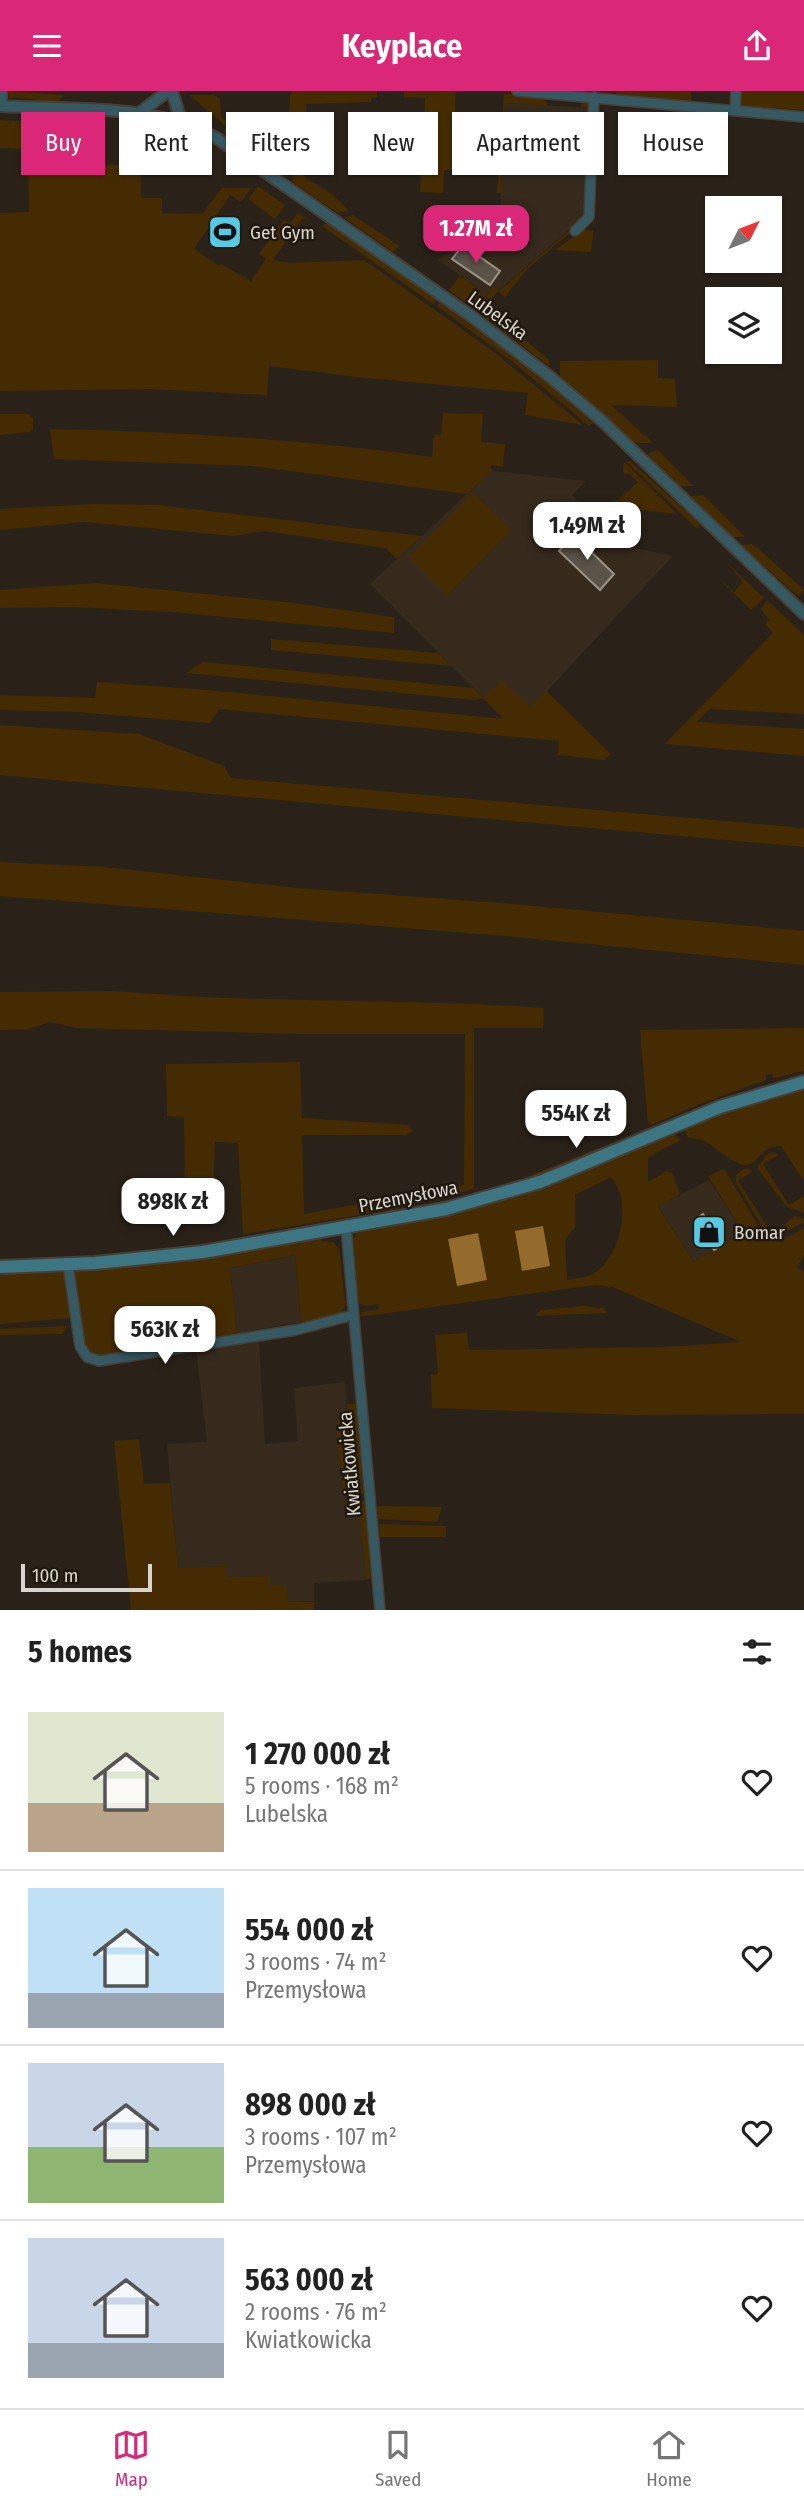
<!DOCTYPE html>
<meta charset="utf-8">
<style>
:root{--surface:#fff;--page:#f6f6f6;--text:#222;--muted:#767676;--line:#e0e0e0;--accent:#db2777}
body{margin:0;font-family:"Fira Sans Condensed",sans-serif;background:var(--page);color:var(--text);height:100vh;display:flex;flex-direction:column;font-size:26px;white-space:nowrap}
*{box-sizing:border-box;margin:0}
p{font-size:23px;color:var(--muted)}
.icon{flex:none;width:38px;height:38px;fill:none;stroke:currentColor;stroke-width:2;stroke-linecap:round;stroke-linejoin:round}
.map{position:relative;height:1519px;overflow:hidden}
.details{display:flex;flex-direction:column;background:var(--surface);flex:1}
.details>*{flex:none}
.guide{position:absolute;left:21px;top:21px;width:763px;height:63px;display:flex;gap:14px}
.needle{width:46px;rotate:48deg}
.controls{position:absolute;left:705px;top:105px;display:grid;gap:14px}
.controls a{display:grid;place-items:center;width:77px;height:77px;border-radius:0px;background:var(--surface);box-shadow:0 2px 5px #0004;font-size:35px}
.scale{position:absolute;left:21px;bottom:18px;width:131px;box-sizing:border-box;padding-left:7px;border:4px solid #d9d4ce;border-top:0;font-size:19px;line-height:24px;white-space:nowrap;color:#d9d4ce;-webkit-text-stroke:5px #20190f;paint-order:stroke}
.price{position:absolute;translate:-50% -60px;padding:0 16px;border-radius:14px;background:#fff;color:#222;font-size:23px;line-height:46px;filter:drop-shadow(0 2px 4px #0008)}
.price::after{content:'';position:absolute;left:50%;top:42px;width:21px;height:16px;margin-left:-10px;background:inherit;clip-path:polygon(0 0,100% 0,50% 100%)}
.price.selected{background:var(--accent);color:#fff}
ul{padding:0;list-style:none}
li{display:flex;align-items:center;gap:21px;height:175px;padding:0 28px}
li+li{border-top:2px solid var(--line)}
li span{display:grid;place-items:center;flex:none;width:196px;height:140px;border-radius:0px;color:#555}
li>.icon{margin-inline-start:auto}
span .icon{width:84px;height:84px;fill:#fffc;stroke-width:1}
li b{font-size:30px}
h2{display:flex;justify-content:space-between;align-items:center;height:84px;padding:0 28px;font-size:30px}
.pill{padding:0 24px;border-radius:0px;background:var(--surface);box-shadow:0 2px 5px #0004;font-size:24px;line-height:63px}
.pill.selected{background:var(--accent);color:#fff}
header{display:flex;justify-content:space-between;align-items:center;height:91px;padding:0 28px;background:var(--accent);color:#fff;font-size:32px;font-weight:700}
.menu{display:flex;justify-content:space-around;align-items:center;height:98px;border-top:2px solid var(--line);background:var(--surface);font-size:19px;color:var(--muted)}
.menu a{display:grid;justify-items:center;gap:4px}
.menu .selected{color:var(--accent)}
.map>svg:first-child{display:block}
.built{fill:#352a1c}
.green{fill:#452b01;fill-rule:evenodd}
.water{fill:#956a2d}
.building{fill:#5b5348;stroke:#9c9387;stroke-width:2}
.lines{fill:none;stroke-linecap:round;stroke-linejoin:round}
.minor-casing{stroke:#463e35;stroke-width:12}
.tertiary-casing{stroke:#463e35;stroke-width:14}
.secondary-casing{stroke:#463e35;stroke-width:16}
.minor{stroke:#365861;stroke-width:9}
.tertiary{stroke:#365861;stroke-width:10}
.secondary{stroke:#3c7683;stroke-width:12}
.labels{text-anchor:middle;stroke-width:5;stroke-linejoin:round;paint-order:stroke}
.poi-label{font-size:19px;fill:#d9d4ce;stroke:#20190f;text-anchor:start}
.street-label{font-size:19px;fill:#d9d4ce;stroke:#20190f}
</style>
<header><svg class="icon" aria-label="menu" viewBox="0 0 24 24"><path d="M4 6h16M4 12h16M4 18h16"/></svg>Keyplace<svg class="icon" aria-label="share" viewBox="0 0 24 24"><path d="M12 15V3M7 8l5-5 5 5M5 13v7h14v-7"/></svg></header>
<div class="map">
<svg width="804" height="1519" viewBox="0 0 804 1519">
<rect width="100%" height="100%" fill="#2a2218"/>
<!-- built -->
<g class="built">
<polygon points="505,12 590,17 585,125 498,200 493,197 485,207 480,203 481,200 438,169 500,121"/>
<polygon points="492,380 586,390 572,404 621,454 673,465 531,617 483,607 370,493"/>
<polygon points="709,1089 743,1141 694,1171 658,1115"/>
<polygon points="295,1164 301,1231 237,1242 230,1177"/>
<polygon points="259,1249 265,1353 298,1350 294,1297 345,1291 347,1325 336,1330 342,1398 357,1397 366,1489 314,1492 314,1510 287,1511 270,1495 269,1485 227,1486 226,1475 178,1478 167,1353 207,1351 196,1259"/>
</g>
<!-- green -->
<g class="green">
<polygon points="7,0 11,0 64,4 57,11 9,6"/>
<polygon points="293,0 377,0 377,6 371,7 371,11 306,13 306,39 285,38 285,29 289,29 290,4"/>
<polygon points="404,0 456,0 452,79 444,79 443,102 420,101 425,7 404,6"/>
<polygon points="616,0 691,1 691,10 616,5"/>
<polygon points="741,0 804,0 804,19 739,15"/>
<polygon points="504,3 542,4 548,15 505,12 501,102 497,102"/>
<polygon points="189,4 214,4 220,8 221,26 228,31 283,29 282,38 225,34"/>
<polygon points="581,9 588,9 590,12 587,124 582,132 527,178 505,206 498,200 485,216 549,269 549,275 449,199 460,185 481,200 480,203 485,207 493,196 499,200 585,126 590,17 581,16"/>
<polygon points="682,17 681,26 688,27 689,18 728,21 726,65 671,61 675,26 672,25 673,18"/>
<polygon points="0,29 31,31 32,73 140,74 141,107 162,107 162,122 202,123 222,97 251,97 241,111 230,104 194,158 219,175 221,173 251,190 266,168 259,163 284,129 290,132 298,122 315,133 303,127 273,169 289,172 364,169 490,258 583,334 525,324 528,302 356,286 269,275 267,304 148,298 0,300 0,122 29,121 28,69 23,69 23,58 0,57"/>
<polygon points="225,37 280,41 280,50 283,41 306,41 305,72 274,78 224,43"/>
<polygon points="296,80 333,104 349,120 338,122 295,93 292,86"/>
<polygon points="258,95 285,114 275,128 248,108"/>
<polygon points="353,124 354,125 400,155 393,161 345,127"/>
<polygon points="327,132 437,209 433,213 322,135"/>
<polygon points="583,139 593,140 591,161 555,159"/>
<polygon points="440,211 533,280 593,332 589,335 513,271 437,215"/>
<polygon points="658,269 658,287 675,288 677,316 611,314 653,352 634,352 564,289 560,284 560,270"/>
<path d="M 443,322 L 483,323 L 481,351 L 505,353 L 503,376 L 490,374 L 492,380 L 467,403 L 252,375 L 54,368 L 50,338 C 179,340 304,349 432,366 L 434,344 L 441,344 Z"/>
<polygon points="0,323 28,323 33,327 33,338 29,341 0,344"/>
<polygon points="658,359 693,395 680,395 648,365 649,362"/>
<polygon points="630,370 700,433 697,438 627,371"/>
<polygon points="624,371 677,423 606,415 594,426 582,414 585,411 596,420 604,412 618,409 638,391 629,382 626,384 623,380"/>
<polygon points="473,402 511,439 447,504 409,466"/>
<polygon points="703,404 745,446 732,446 691,405"/>
<polygon points="97,413 158,414 422,445 397,468 386,457 264,440 234,445 84,431 0,439 0,418"/>
<polygon points="753,453 804,499 798,505 741,454"/>
<polygon points="727,472 764,507 751,519 714,483 734,501 743,491"/>
<polygon points="96,492 286,511 394,526 394,542 171,521 74,516 0,517 0,499"/>
<polygon points="767,509 804,544 804,623 710,618 696,631 804,638 804,665 665,653 773,542 765,533 769,529 761,518"/>
<polygon points="271,548 438,562 451,575 271,559"/>
<polygon points="203,571 473,597 483,607 501,589 530,616 546,600 611,663 604,669 558,664 559,650 219,618 210,632 75,621 0,619 0,604 95,607 97,591 208,599 504,628 483,607 475,609 186,582"/>
<polygon points="0,634 139,643 224,675 231,687 804,737 804,756 0,684"/>
<polygon points="0,771 104,776 297,797 513,813 804,840 804,874 505,845 0,805"/>
<path d="M 115,900 C 258,913 401,907 544,917 L 543,937 L 474,937 L 474,1098 L 395,1118 L 243,1143 L 238,1052 L 215,1051 L 213,1100 L 185,1100 L 184,1026 L 167,1025 L 166,973 L 300,971 L 302,1027 L 409,1034 L 412,1040 L 406,1044 L 302,1044 L 304,1123 L 464,1094 L 465,943 L 302,943 L 77,937 L 49,931 L 29,938 L 0,939 L 0,901 Z"/>
<polygon points="804,937 804,980 774,987 772,983 766,984 766,989 702,1012 651,1034 648,1032 640,939"/>
<path d="M 804,999 L 804,1090 L 781,1055 C 761,1054 761,1071 748,1074 C 735,1076 715,1055 704,1050 C 699,1047 694,1048 688,1046 L 685,1041 L 686,1038 L 744,1015 Z"/>
<path d="M 642,1040 L 641,1042 C 552,1080 457,1121 358,1127 L 452,1108 L 511,1092 Z"/>
<path d="M 673,1042 L 681,1049 L 648,1066 L 648,1091 L 667,1080 L 672,1082 L 680,1103 L 658,1116 L 694,1171 L 743,1141 L 708,1085 L 724,1078 L 767,1149 L 780,1151 L 804,1137 L 804,1164 L 797,1176 L 804,1181 L 804,1323 L 634,1324 L 432,1317 L 431,1284 L 438,1283 L 435,1244 L 467,1242 L 469,1259 L 666,1256 L 741,1251 L 613,1196 L 595,1194 L 359,1226 L 362,1221 L 379,1218 L 378,1213 L 367,1215 L 358,1212 L 353,1149 L 357,1142 L 443,1126 L 546,1096 ZM 611,1086 C 633,1110 621,1166 593,1183 C 586,1187 575,1187 567,1189 L 565,1149 L 575,1136 L 575,1104 Z"/>
<polygon points="773,1061 778,1064 763,1073 789,1114 804,1105 804,1122 787,1116 757,1077 766,1064"/>
<polygon points="745,1077 753,1080 738,1090 772,1143 795,1125 804,1128 804,1131 776,1147 767,1143 736,1092 736,1084"/>
<path d="M 320,1148 L 321,1150 L 333,1151 L 339,1158 L 345,1210 L 347,1210 C 343,1229 317,1228 301,1231 L 295,1164 L 230,1177 L 237,1242 L 113,1266 L 96,1266 L 85,1260 L 74,1180 L 177,1170 Z"/>
<polygon points="61,1181 67,1187 70,1227 0,1233 0,1182"/>
<polygon points="583,1215 603,1217 607,1222 535,1225 541,1219"/>
<polygon points="67,1235 63,1243 0,1244 0,1238"/>
<polygon points="347,1313 357,1313 363,1402 358,1402 357,1397 342,1399 336,1330 347,1325"/>
<polygon points="139,1348 144,1393 170,1392 178,1477 226,1475 227,1486 270,1485 270,1495 286,1494 288,1511 314,1511 314,1519 131,1519 114,1350"/>
<polygon points="358,1409 365,1410 371,1487 366,1489"/>
<polygon points="378,1415 442,1416 437,1431 378,1428"/>
<polygon points="379,1433 446,1435 446,1446 380,1446"/>
</g>
<!-- water -->
<g class="water">
<polygon points="543,1135 550,1175 522,1180 515,1140"/>
<polygon points="478,1142 487,1189 457,1195 448,1148"/>
</g>
<!-- building -->
<g class="building">
<polygon points="463,154 500,180 490,194 452,168"/>
<polygon points="574,444 614,483 600,499 559,460"/>
<polygon points="703,1123 723,1154 714,1159 695,1129"/>
</g>
<g class="lines">
<!-- minor casing -->
<g class="minor-casing">
<g id="minor">
<polyline points="517,0 804,26"/>
<polyline points="2,15 2,0"/>
<polyline points="735,19 736,0"/>
<polyline points="575,140 589,126 594,6"/>
<polyline points="346,1136 380,1519"/>
<polyline points="68,1174 80,1255 87,1266 99,1270 296,1239 353,1224"/>
</g>
</g>
<!-- tertiary casing -->
<g class="tertiary-casing">
<g id="tertiary">
<polyline points="172,0 181,30"/>
<path d="M 0,15 C 68,19 159,12 218,48 L 471,225 L 549,285 L 601,329 L 804,523"/>
<polyline points="138,23 168,0"/>
</g>
</g>
<!-- secondary casing -->
<g class="secondary-casing">
<polyline id="secondary" points="0,1176 95,1172 203,1161 446,1118 540,1091 720,1016 804,991"/>
</g>
<!-- minor -->
<use href="#minor" class="minor"/>
<!-- tertiary -->
<use href="#tertiary" class="tertiary"/>
<!-- secondary -->
<use href="#secondary" class="secondary"/>
</g>
<!-- icons -->
<defs>
<g id="stadium-square" transform="scale(1.75)"><rect x="-9" y="-9" width="18" height="18" rx="4" fill="#57c9e3" stroke="#20190f"/><path d="M0-5a6.5 5 0 1 0 0 10a6.5 5 0 1 0 0-10ZM-3.5-1.8h7v3.6h-7Z" fill="#111"/></g>
<g id="shop-square" transform="scale(1.75)"><rect x="-9" y="-9" width="18" height="18" rx="4" fill="#57c9e3" stroke="#20190f"/><path d="M-5-2.5h2.3a2.7 3.5 0 0 1 5.4 0H5L5.5 6h-11ZM-1.5-2.5h3a1.5 2.3 0 0 0-3 0Z" fill="#111"/></g>
</defs>
<g fill-rule="evenodd">
<use href="#stadium-square" x="225" y="141"/>
<use href="#shop-square" x="709" y="1141"/>
</g>
<g class="labels">
<!-- poi labels -->
<g class="poi-label">
<text x="250" y="148">Get Gym</text>
<text x="734" y="1148">Bomar</text>
</g>
<!-- street labels -->
<g class="street-label">
<text transform="translate(498 224) rotate(36)" y="7">Lubelska</text>
<text transform="translate(408 1105) rotate(-11)" y="7">Przemysłowa</text>
<text transform="translate(349 1373) rotate(-95)" y="7">Kwiatkowicka</text>
</g>
</g>
</svg>
<div class="controls">
<a><svg class="needle" viewBox="-14 -14 28 28"><path d="M0-13l5 13h-10z" fill="#e53935"/><path d="M0 13l5-13h-10z" fill="#767676"/></svg></a>
<a><svg class="icon" aria-label="layers" viewBox="0 0 24 24"><path d="M12 4l9 5-9 5-9-5zM3 14l9 5 9-5"/></svg></a>
</div>
<div class="scale">100 m</div>
<b class="price selected" style="left:476px;top:174px">1.27M zł</b>
<b class="price" style="left:587px;top:471px">1.49M zł</b>
<b class="price" style="left:576px;top:1059px">554K zł</b>
<b class="price" style="left:173px;top:1147px">898K zł</b>
<b class="price" style="left:165px;top:1275px">563K zł</b>
<div class="guide">
<a class="pill selected">Buy</a>
<a class="pill">Rent</a>
<a class="pill">Filters</a>
<a class="pill">New</a>
<a class="pill">Apartment</a>
<a class="pill">House</a>
</div>
</div>
<section class="details">
<h2>5 homes<svg class="icon" aria-label="filters" viewBox="0 0 24 24"><path d="M4 7h16M4 17h16"/><circle cx="9" cy="7" r="2"/><circle cx="15" cy="17" r="2"/></svg></h2>
<ul>
<li><span style="background:linear-gradient(#dfe7d0 65%,#b9a48a 0)"><svg class="icon" aria-label="home" viewBox="0 0 24 24"><path d="M3 11l9-7 9 7M6 9v11h12V9"/></svg></span><div><b>1 270 000 zł</b><p>5 rooms · 168 m²</p><p>Lubelska</p></div><svg class="icon" aria-label="heart" viewBox="0 0 24 24"><path d="M12 20l-8-8c-3-5 5-10 8-4 3-6 11-1 8 4z"/></svg></li>
<li><span style="background:linear-gradient(#bfe0f5 75%,#9aa5b1 0)"><svg class="icon" aria-label="home" viewBox="0 0 24 24"><path d="M3 11l9-7 9 7M6 9v11h12V9"/></svg></span><div><b>554 000 zł</b><p>3 rooms · 74 m²</p><p>Przemysłowa</p></div><svg class="icon" aria-label="heart" viewBox="0 0 24 24"><path d="M12 20l-8-8c-3-5 5-10 8-4 3-6 11-1 8 4z"/></svg></li>
<li><span style="background:linear-gradient(#c9d6e8 60%,#8fb573 0)"><svg class="icon" aria-label="home" viewBox="0 0 24 24"><path d="M3 11l9-7 9 7M6 9v11h12V9"/></svg></span><div><b>898 000 zł</b><p>3 rooms · 107 m²</p><p>Przemysłowa</p></div><svg class="icon" aria-label="heart" viewBox="0 0 24 24"><path d="M12 20l-8-8c-3-5 5-10 8-4 3-6 11-1 8 4z"/></svg></li>
<li><span style="background:linear-gradient(#c9d6e8 75%,#9aa5b1 0)"><svg class="icon" aria-label="home" viewBox="0 0 24 24"><path d="M3 11l9-7 9 7M6 9v11h12V9"/></svg></span><div><b>563 000 zł</b><p>2 rooms · 76 m²</p><p>Kwiatkowicka</p></div><svg class="icon" aria-label="heart" viewBox="0 0 24 24"><path d="M12 20l-8-8c-3-5 5-10 8-4 3-6 11-1 8 4z"/></svg></li>
</ul>
</section>
<nav class="menu">
<a class="selected"><svg class="icon" aria-label="map" viewBox="0 0 24 24"><path d="M3 6l6-2 6 2 6-2v14l-6 2-6-2-6 2zM9 4v14M15 6v14"/></svg>Map</a>
<a><svg class="icon" aria-label="saved" viewBox="0 0 24 24"><path d="M7 4h10v16l-5-4-5 4z"/></svg>Saved</a>
<a><svg class="icon" aria-label="home" viewBox="0 0 24 24"><path d="M3 11l9-7 9 7M6 9v11h12V9"/></svg>Home</a>
</nav>
